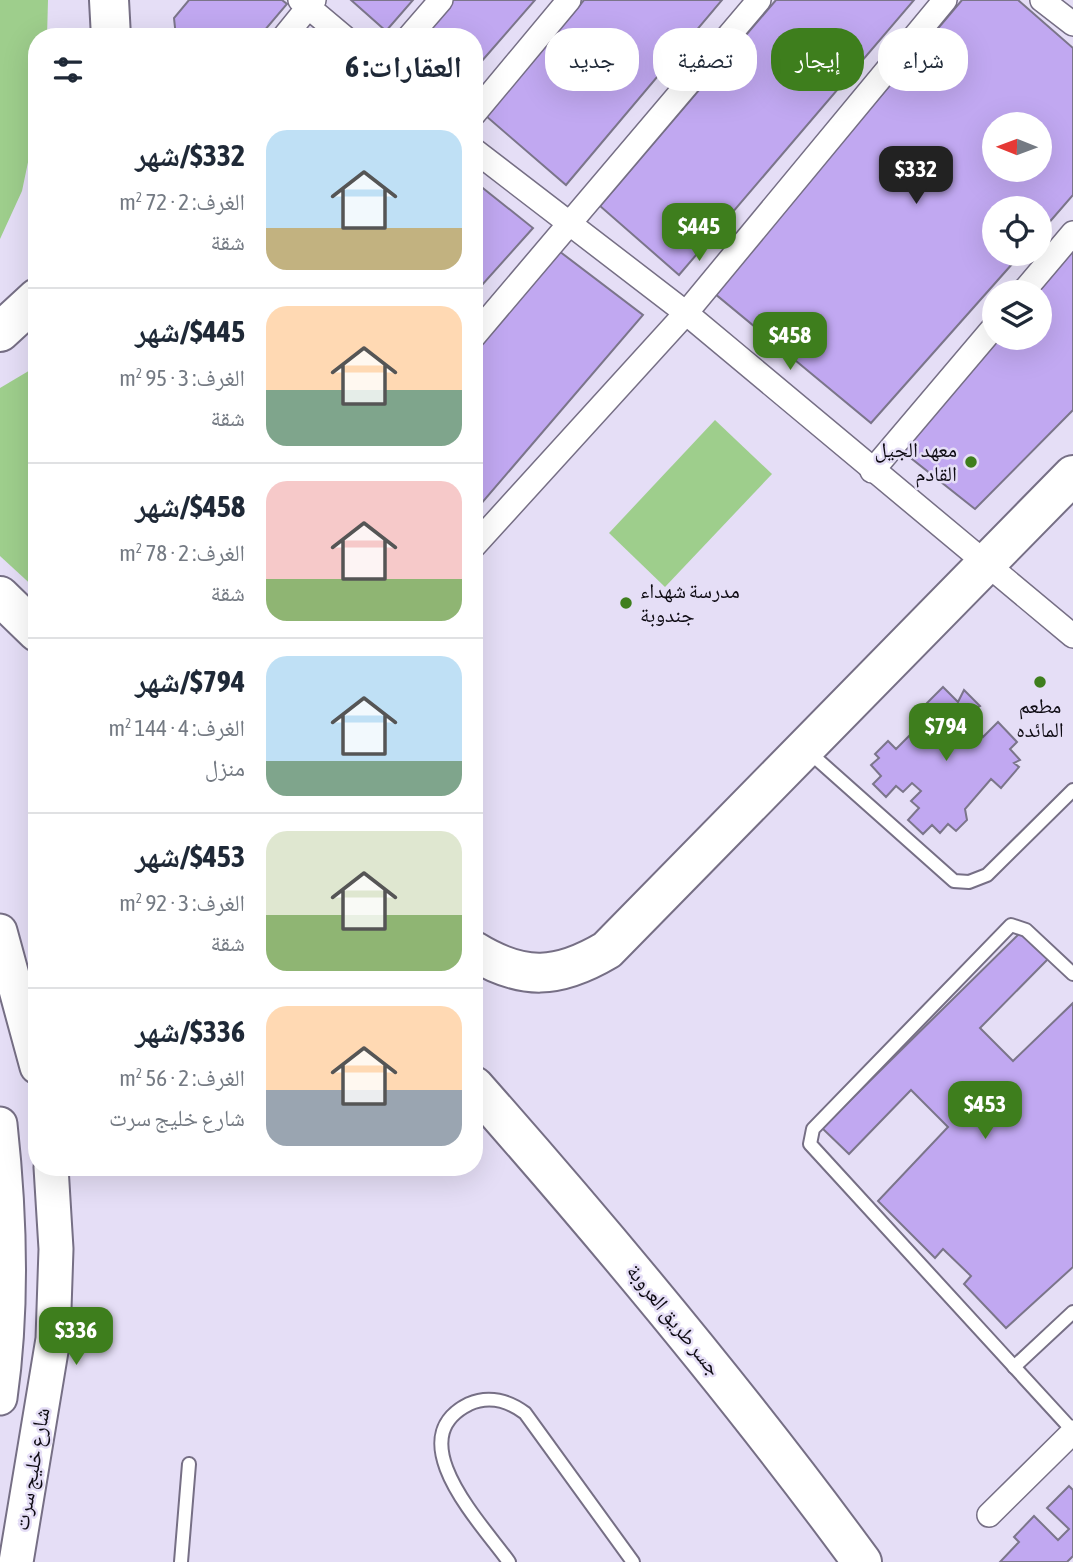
<!DOCTYPE html>
<html lang="ar">
<meta charset="utf-8">
<style>
:root{--surface:#fff;--page:#f2f2f3;--text:#1f2937;--muted:#747a83;--line:#e0e1e3;--accent:#3e7e1d}
body{margin:0;font-family:"Asap Condensed","Noto Naskh Arabic",sans-serif;background:var(--page);color:var(--text);direction:rtl;height:100vh;display:flex;flex-direction:column;font-size:26px;white-space:nowrap}
*{box-sizing:border-box;margin:0}
p{font-size:23px;color:var(--muted)}
.icon{flex:none;width:38px;height:38px;fill:none;stroke:currentColor;stroke-width:2;stroke-linecap:round;stroke-linejoin:round}
.map{position:relative;flex:1;overflow:hidden;direction:ltr}
.sheet{position:absolute;left:28px;top:28px;width:455px;height:1148px;display:flex;flex-direction:column;background:var(--surface);border-radius:28px;box-shadow:0 7px 28px #0002;direction:rtl}
.sheet>*{flex:none}
.guide{position:absolute;left:504px;top:28px;width:464px;height:63px;direction:rtl;display:flex;gap:14px}
.needle{width:46px;rotate:271deg}
.buttons{position:absolute;left:982px;top:112px;display:grid;gap:14px}
.buttons a{display:grid;place-items:center;width:70px;height:70px;border-radius:50%;background:var(--surface);box-shadow:0 7px 28px #0002;font-size:35px}
.price{position:absolute;translate:-50% -60px;padding:0 16px;border-radius:14px;background:var(--accent);color:#fff;font-size:23px;line-height:46px;filter:drop-shadow(0 2px 4px #0008)}
.price::after{content:'';position:absolute;left:50%;top:42px;width:21px;height:16px;margin-left:-10px;background:inherit;clip-path:polygon(0 0,100% 0,50% 100%)}
.price.selected{background:#222;color:#fff}
ul{padding:0;list-style:none}
li{display:flex;align-items:center;gap:21px;height:175px;padding:0 21px}
li+li{border-top:2px solid var(--line)}
li span{display:grid;place-items:center;flex:none;width:196px;height:140px;border-radius:21px;color:#555}
li>.icon{margin-inline-start:auto}
span .icon{width:84px;height:84px;fill:#fffc;stroke-width:1}
li b{font-size:30px}
h2{display:flex;justify-content:space-between;align-items:center;height:84px;padding:0 21px;font-size:30px}
.tag{padding:0 24px;border-radius:28px;background:var(--surface);box-shadow:0 7px 28px #0002;font-size:24px;line-height:63px}
.tag.selected{background:var(--accent);color:#fff}
.map>svg:first-child{display:block}
.green{fill:#9ece8c}
.building{fill:#c1a8f1;stroke:#7b758a;stroke-width:2;fill-rule:evenodd}
.lines{fill:none;stroke-linecap:round;stroke-linejoin:round}
.service-casing{stroke:#766f85;stroke-width:16}
.minor-casing{stroke:#766f85;stroke-width:26}
.secondary-casing{stroke:#766f85;stroke-width:37}
.trunk-casing{stroke:#766f85;stroke-width:42}
.service{stroke:#fff;stroke-width:12}
.minor{stroke:#fff;stroke-width:23}
.secondary{stroke:#fff;stroke-width:33}
.trunk{stroke:#fff;stroke-width:38}
.poi-dot{fill:#3e7e1d;stroke:#e5def6;stroke-width:2.5}
.labels{text-anchor:middle;stroke-width:5;stroke-linejoin:round;paint-order:stroke}
.poi-label{font-size:21px;fill:#0e0b13;stroke:#e5def6;text-anchor:end}
.street-label{font-size:21px;fill:#0e0b13;stroke:#e5def6}
</style>
<div class="map">
<svg width="1073" height="1562" viewBox="0 0 1073 1562">
<rect width="100%" height="100%" fill="#e5def6"/>
<!-- green -->
<g class="green">
<polygon points="0,0 48,0 47,37 37,37 37,119 22,191 0,239"/>
<polygon points="37,366 37,590 0,556 0,388"/>
<polygon points="715,420 772,474 665,587 609,533"/>
</g>
<!-- building -->
<g class="building">
<polygon points="189,0 282,0 287,4 259,37 176,37 174,18"/>
<polygon points="351,0 413,0 386,31"/>
<polygon points="452,0 535,0 474,70 474,37 420,37"/>
<polygon points="584,0 722,0 566,185 486,116"/>
<polygon points="776,0 914,0 679,275 600,206"/>
<path d="M 962,0 L 1018,0 L 1073,48 L 1073,195 L 1040,233 L 1040,208 L 994,208 L 994,254 L 1021,254 L 871,423 L 714,293 ZM 994,124 L 1040,124 L 1040,170 L 994,170 Z"/>
<polygon points="474,181 533,228 474,294"/>
<polygon points="1073,247 1073,410 975,509 902,451 997,338 1040,338 1040,292 1035,292"/>
<polygon points="559,251 643,315 474,512 474,351"/>
<polygon points="943,687 958,702 964,690 980,706 965,715 973,723 957,739 965,747 979,733 983,737 998,722 1017,742 1010,749 1020,760 1014,763 1019,767 1001,788 991,779 965,809 967,820 956,831 948,824 940,833 932,825 923,834 908,820 919,808 911,801 921,791 912,783 903,792 896,786 886,797 873,784 881,776 871,765 879,758 875,754 888,741 896,749 933,712 926,704"/>
<polygon points="1020,933 1048,959 980,1028 1013,1061 1073,1003 1073,1267 1006,1328 964,1284 971,1276 943,1249 935,1258 878,1201 948,1127 911,1090 849,1154 822,1128"/>
<polygon points="1069,1486 1073,1490 1073,1556 1067,1562 1000,1562 1019,1542 1014,1537 1034,1516 1058,1540 1069,1529 1047,1508"/>
</g>
<g class="lines">
<!-- service casing -->
<g class="service-casing">
<g id="service">
<polyline points="809,752 954,881 969,882 987,875 1073,790"/>
<polyline points="1073,974 1026,930 1011,925 813,1129 810,1144 1073,1431"/>
<polyline points="1014,1367 1073,1312"/>
<polyline points="181,1562 189,1464"/>
<path d="M 509,1562 C 483,1525 398,1439 469,1404 C 489,1395 509,1401 525,1413 L 633,1562"/>
</g>
</g>
<!-- minor casing -->
<g class="minor-casing">
<g id="minor">
<polyline points="300,0 344,37"/>
<polyline points="1042,0 1073,24"/>
<polyline points="284,37 314,0"/>
<polyline points="409,37 441,0"/>
<polyline points="474,114 569,0"/>
<polyline points="474,150 686,313 1073,636"/>
<polyline points="1023,292 1073,233"/>
<polyline points="474,336 759,0"/>
<polyline points="872,471 994,327"/>
<polyline points="474,546 686,313 945,0"/>
<polyline points="989,1515 1073,1432"/>
</g>
</g>
<!-- secondary casing -->
<g class="secondary-casing">
<g id="secondary">
<polyline points="0,931 37,1067"/>
<path d="M 0,1124 C 10,1215 13,1307 0,1398"/>
<polyline points="16,1562 53,1339 56,1249 51,1167"/>
</g>
</g>
<!-- trunk casing -->
<g class="trunk-casing">
<g id="trunk">
<polyline points="109,0 111,37"/>
<polyline points="0,332 37,298"/>
<polyline points="0,596 37,632"/>
<path d="M 474,951 C 523,981 558,979 607,950 L 1073,475"/>
<path d="M 474,1086 C 610,1240 741,1397 862,1562"/>
</g>
</g>
<!-- service -->
<use href="#service" class="service"/>
<!-- minor -->
<use href="#minor" class="minor"/>
<!-- secondary -->
<use href="#secondary" class="secondary"/>
<!-- trunk -->
<use href="#trunk" class="trunk"/>
</g>
<!-- markers -->
<g class="poi-dot">
<circle cx="971" cy="462" r="7"/>
<circle cx="626" cy="603" r="7"/>
<circle cx="1040" cy="682" r="7"/>
</g>
<g class="labels">
<!-- poi labels -->
<g class="poi-label">
<text x="957" y="457">معهد الجيل<tspan x="957" dy="24">القادم</tspan></text>
<text x="640" y="598" text-anchor="start">مدرسة شهداء<tspan x="640" dy="24">جندوبة</tspan></text>
<text x="1040" y="713" text-anchor="middle">مطعم<tspan x="1040" dy="24">المائده</tspan></text>
</g>
<!-- street labels -->
<g class="street-label">
<text transform="translate(674 1320) rotate(51)" y="7">جسر طريق العروبة</text>
<text transform="translate(32 1469) rotate(-80)" y="7">شارع خليج سرت</text>
</g>
</g>
</svg>
<div class="buttons">
<a><svg class="needle" viewBox="-14 -14 28 28"><path d="M0-13l5 13h-10z" fill="#e53935"/><path d="M0 13l5-13h-10z" fill="#747a83"/></svg></a>
<a><svg class="icon" aria-label="locate" viewBox="0 0 24 24"><circle cx="12" cy="12" r="6"/><path d="M12 2v4M12 18v4M2 12h4M18 12h4"/></svg></a>
<a><svg class="icon" aria-label="layers" viewBox="0 0 24 24"><path d="M12 4l9 5-9 5-9-5zM3 14l9 5 9-5"/></svg></a>
</div>
<b class="price selected" style="left:916px;top:206px">$332</b>
<b class="price" style="left:699px;top:263px">$445</b>
<b class="price" style="left:790px;top:372px">$458</b>
<b class="price" style="left:946px;top:763px">$794</b>
<b class="price" style="left:985px;top:1141px">$453</b>
<b class="price" style="left:76px;top:1367px">$336</b>
<div class="guide">
<a class="tag">شراء</a>
<a class="tag selected">إيجار</a>
<a class="tag">تصفية</a>
<a class="tag">جديد</a>
</div>
<section class="sheet">
<h2>العقارات: 6<svg class="icon" aria-label="filters" viewBox="0 0 24 24"><path d="M4 7h16M4 17h16"/><circle cx="9" cy="7" r="2"/><circle cx="15" cy="17" r="2"/></svg></h2>
<ul>
<li><span style="background:linear-gradient(#bfe0f5 70%,#c2b280 0)"><svg class="icon" aria-label="home" viewBox="0 0 24 24"><path d="M3 11l9-7 9 7M6 9v11h12V9"/></svg></span><div><b>$332/شهر</b><p>الغرف: 2 · 72 m²</p><p>شقة</p></div></li>
<li><span style="background:linear-gradient(#ffd9b3 60%,#7fa58c 0)"><svg class="icon" aria-label="home" viewBox="0 0 24 24"><path d="M3 11l9-7 9 7M6 9v11h12V9"/></svg></span><div><b>$445/شهر</b><p>الغرف: 3 · 95 m²</p><p>شقة</p></div></li>
<li><span style="background:linear-gradient(#f6c9c9 70%,#8fb573 0)"><svg class="icon" aria-label="home" viewBox="0 0 24 24"><path d="M3 11l9-7 9 7M6 9v11h12V9"/></svg></span><div><b>$458/شهر</b><p>الغرف: 2 · 78 m²</p><p>شقة</p></div></li>
<li><span style="background:linear-gradient(#bfe0f5 75%,#7fa58c 0)"><svg class="icon" aria-label="home" viewBox="0 0 24 24"><path d="M3 11l9-7 9 7M6 9v11h12V9"/></svg></span><div><b>$794/شهر</b><p>الغرف: 4 · 144 m²</p><p>منزل</p></div></li>
<li><span style="background:linear-gradient(#dfe7d0 60%,#8fb573 0)"><svg class="icon" aria-label="home" viewBox="0 0 24 24"><path d="M3 11l9-7 9 7M6 9v11h12V9"/></svg></span><div><b>$453/شهر</b><p>الغرف: 3 · 92 m²</p><p>شقة</p></div></li>
<li><span style="background:linear-gradient(#ffd9b3 60%,#9aa5b1 0)"><svg class="icon" aria-label="home" viewBox="0 0 24 24"><path d="M3 11l9-7 9 7M6 9v11h12V9"/></svg></span><div><b>$336/شهر</b><p>الغرف: 2 · 56 m²</p><p>شارع خليج سرت</p></div></li>
</ul>
</section>
</div>
